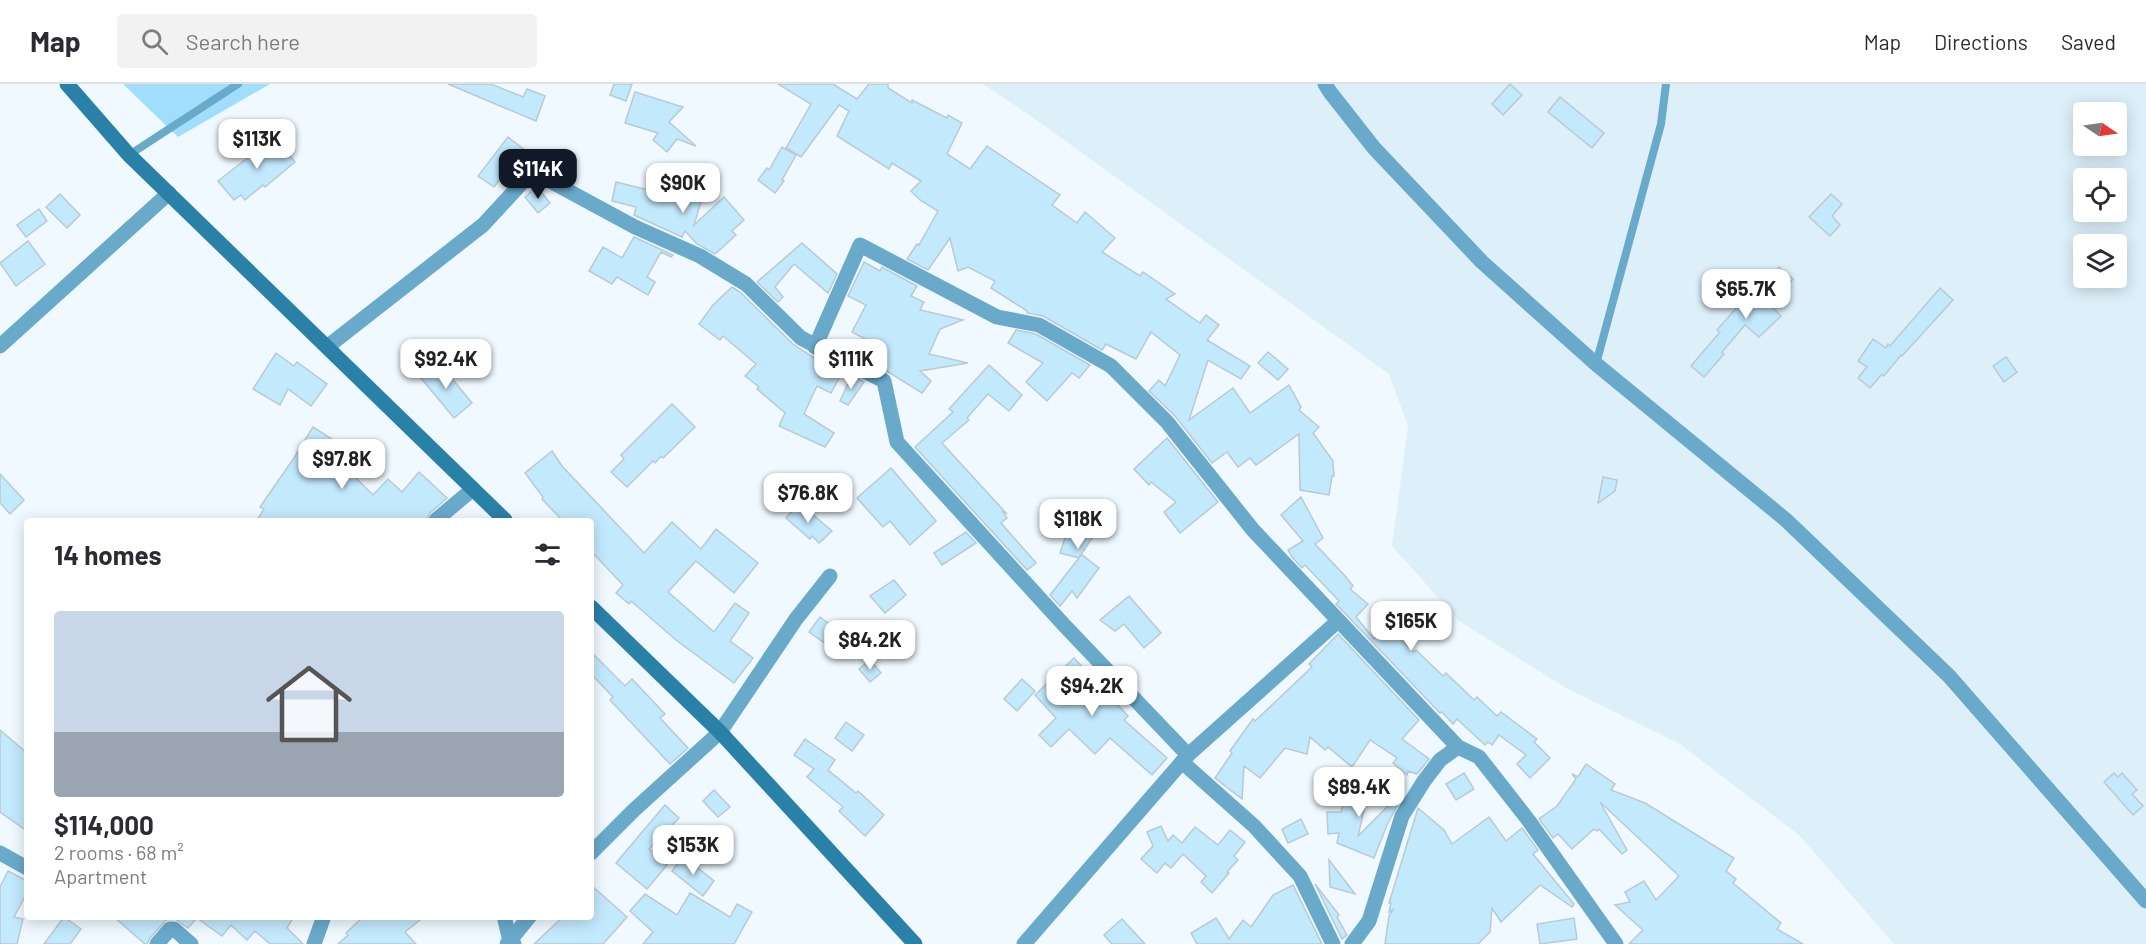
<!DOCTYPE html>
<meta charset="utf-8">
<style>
:root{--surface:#fff;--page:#f2f2f3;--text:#2b2b33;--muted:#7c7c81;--line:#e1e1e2;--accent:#111827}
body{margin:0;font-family:Barlow,sans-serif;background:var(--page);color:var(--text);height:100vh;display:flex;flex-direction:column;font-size:22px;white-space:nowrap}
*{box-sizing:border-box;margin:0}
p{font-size:20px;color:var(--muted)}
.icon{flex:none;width:33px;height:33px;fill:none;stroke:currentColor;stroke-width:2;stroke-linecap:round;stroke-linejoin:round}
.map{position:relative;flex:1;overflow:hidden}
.side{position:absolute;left:24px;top:434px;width:570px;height:402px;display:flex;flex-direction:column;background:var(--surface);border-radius:6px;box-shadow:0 3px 15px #0003}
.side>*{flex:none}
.needle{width:39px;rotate:103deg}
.controls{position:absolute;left:2073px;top:18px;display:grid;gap:12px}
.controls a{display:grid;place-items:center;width:54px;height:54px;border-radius:6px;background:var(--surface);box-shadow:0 3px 15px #0003;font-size:30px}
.price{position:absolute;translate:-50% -51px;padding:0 14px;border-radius:12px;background:#fff;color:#222;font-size:20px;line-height:39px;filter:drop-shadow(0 2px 3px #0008)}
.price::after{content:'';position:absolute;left:50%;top:36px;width:18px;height:14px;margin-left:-9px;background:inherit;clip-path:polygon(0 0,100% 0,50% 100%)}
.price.current{background:var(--accent);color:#fff}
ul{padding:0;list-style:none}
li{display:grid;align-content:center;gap:12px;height:318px;padding:0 30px}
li+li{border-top:2px solid var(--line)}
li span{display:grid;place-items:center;height:186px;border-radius:6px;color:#555}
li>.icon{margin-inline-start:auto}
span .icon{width:108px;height:108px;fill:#fffc;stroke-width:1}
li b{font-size:26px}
h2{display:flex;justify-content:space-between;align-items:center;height:72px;padding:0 30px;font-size:26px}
header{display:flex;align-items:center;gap:36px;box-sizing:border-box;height:84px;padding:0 30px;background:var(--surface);border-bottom:2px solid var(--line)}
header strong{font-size:28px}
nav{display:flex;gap:33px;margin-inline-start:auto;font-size:21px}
.search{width:420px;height:54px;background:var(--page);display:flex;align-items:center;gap:15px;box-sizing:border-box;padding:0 21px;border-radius:6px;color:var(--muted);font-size:22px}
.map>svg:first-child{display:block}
.built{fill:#ddf0fa;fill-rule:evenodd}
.green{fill:#a1defd}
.building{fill:#c3e9fd;stroke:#b9cad3;stroke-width:1.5}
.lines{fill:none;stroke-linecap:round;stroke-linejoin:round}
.lane{stroke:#69aacb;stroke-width:8}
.street{stroke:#69aacb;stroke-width:15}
.secondary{stroke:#2a81a7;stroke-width:15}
</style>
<header>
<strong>Map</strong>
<div class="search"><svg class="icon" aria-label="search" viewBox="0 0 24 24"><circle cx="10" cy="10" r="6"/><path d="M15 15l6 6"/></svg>Search here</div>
<nav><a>Map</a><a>Directions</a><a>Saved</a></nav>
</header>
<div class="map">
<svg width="2146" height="860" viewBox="0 0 2146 860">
<rect width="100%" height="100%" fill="#eff9ff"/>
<!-- built -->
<path class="built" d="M 983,0 L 2146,0 L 2146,860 L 1894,860 L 1799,751 L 1680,660 L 1566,604 L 1459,537 L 1392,462 L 1408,342 L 1389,290 L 1028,30 ZM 2084,28 L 2116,28 L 2116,62 L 2084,62 ZM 2084,94 L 2116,94 L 2116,128 L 2084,128 ZM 2084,160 L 2116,160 L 2116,194 L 2084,194 Z"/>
<!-- green -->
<polygon class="green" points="123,0 270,0 178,53"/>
<!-- building -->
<g class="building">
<polygon points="448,0 491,0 523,13 527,5 545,12 536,37"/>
<polygon points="614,0 632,0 626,17 610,11"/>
<polygon points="778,0 833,0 857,15 869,0 888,0 888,4 912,19 912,16 947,34 948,31 962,39 947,70 970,85 987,62 1060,111 1052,121 1077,139 1085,128 1115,154 1102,168 1140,192 1143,188 1175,210 1166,215 1200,239 1206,231 1219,241 1207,256 1250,282 1241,295 1208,276 1189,336 1233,304 1250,329 1289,301 1301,323 1299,326 1319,343 1313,349 1333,377 1334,392 1332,392 1329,411 1300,406 1299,350 1256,381 1250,374 1238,383 1227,368 1212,379 1175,332 1149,307 1159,296 1165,302 1180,271 1151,248 1136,275 1106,260 1102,266 1043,232 1027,229 1027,227 991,204 995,197 968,183 958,187 950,154 928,186 907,175 917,160 919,161 938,127 920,116 911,107 921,97 892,79 889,85 837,52 849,27 839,21 801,73 786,64 811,20"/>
<polygon points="1510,0 1522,11 1503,31 1492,20"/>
<polygon points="635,8 683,23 669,38 696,62 677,55 667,68 653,56 658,49 625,39"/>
<polygon points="1560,13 1604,49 1592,64 1548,28"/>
<polygon points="274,53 295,78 265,103 263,101 245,116 241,111 234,116 218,97"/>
<polygon points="508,53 538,76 534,80 526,81 515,92 507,86 494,103 478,92"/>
<polygon points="782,63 796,71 782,96 784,97 775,109 758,96 767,84 769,86"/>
<polygon points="616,98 677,113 681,98 705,104 694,141 724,113 744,136 732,147 736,151 715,170 697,160 685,147 682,153 634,131 636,123 612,117"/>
<polygon points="537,103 550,119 538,129 525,113"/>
<polygon points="60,110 80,131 67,144 46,123"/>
<polygon points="1831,110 1842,120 1832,132 1840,141 1830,152 1809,133"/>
<polygon points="39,125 47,137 26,153 17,141"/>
<polygon points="634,153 673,171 671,173 661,168 647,193 655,198 648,211 617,193 612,200 589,187 603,163 622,174"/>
<polygon points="28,157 45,180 16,202 0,179"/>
<polygon points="802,159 837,190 828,209 794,180 775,203 783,213 778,218 757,198"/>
<polygon points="864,178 880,187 882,183 917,202 911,212 924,218 920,226 963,236 940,245 929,270 968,279 920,287 931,297 922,309 874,279 874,281 861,274 869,257 852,248 866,221 848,212"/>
<polygon points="1779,183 1793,195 1771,222 1781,232 1759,253 1745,241 1722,268 1724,270 1704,293 1691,282 1720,248 1717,246 1738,222 1740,224 1760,199 1763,202"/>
<polygon points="732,203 740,208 794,261 811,272 843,287 831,309 817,302 804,330 834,349 825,363 779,342 785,329 757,305 759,303 745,292 756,280 723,252 720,256 699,240 713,221"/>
<polygon points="1940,204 1953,216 1902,272 1901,271 1884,292 1882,290 1870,304 1858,294 1867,283 1858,277 1873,255 1886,264 1888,260 1890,262"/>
<polygon points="1016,246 1036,250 1090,281 1079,294 1072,289 1047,317 1026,298 1043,279 1008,259"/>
<polygon points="1268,268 1288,285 1278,296 1258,279"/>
<polygon points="276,269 294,282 297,278 327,300 311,322 288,305 280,321 253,305"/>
<polygon points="2006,273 2017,288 2004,298 1993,282"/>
<polygon points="439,279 472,319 454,334 421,294"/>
<polygon points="989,281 1022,311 1009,327 988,310 967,334 969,336 942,359 1006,429 1003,428 1007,434 1001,439 1036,479 1027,486 915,363 953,328 949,325"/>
<polygon points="852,291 864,298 848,321 840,317"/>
<polygon points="672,320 695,343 663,374 661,372 655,379 653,377 627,403 611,388 624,375 621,371"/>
<polygon points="313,343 350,367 342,380 373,411 388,395 402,408 419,388 447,414 430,429 426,436 257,436 264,425 260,423 294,374"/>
<polygon points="1167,354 1218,418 1180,449 1164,428 1176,418 1151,398 1149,401 1134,385"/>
<polygon points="552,367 562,382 644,469 672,438 701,465 716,445 758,479 734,509 696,477 668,508 714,548 735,519 749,529 730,557 753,574 734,599 676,556 631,517 629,520 616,509 623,501 591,467 591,436 562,436 542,415 543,413 525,389"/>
<polygon points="891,384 936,437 910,461 890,437 883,443 857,414"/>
<polygon points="0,390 24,416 10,430 0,419"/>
<polygon points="1603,393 1617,396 1615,407 1598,419"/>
<polygon points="1301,413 1323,454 1315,460 1346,493 1353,502 1350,505 1368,520 1356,533 1374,555 1386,542 1414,568 1416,566 1443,592 1446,589 1474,616 1477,613 1497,632 1501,628 1537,655 1534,658 1550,674 1530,694 1517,680 1526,671 1499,651 1492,661 1488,658 1485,661 1457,635 1453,640 1442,628 1440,629 1336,520 1339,517 1305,481 1302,484 1292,473 1288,466 1303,457 1281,431"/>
<polygon points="1093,418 1109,429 1080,472 1082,471 1099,484 1077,514 1072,507 1060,522 1050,511 1079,474 1060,469 1065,454 1045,431 1049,427 1072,443 1084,425 1087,427"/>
<polygon points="799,419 832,447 819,459 812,452 810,455 786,434"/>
<polygon points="966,448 976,459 942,481 934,469"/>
<polygon points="894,496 906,511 885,529 870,512"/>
<polygon points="1129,512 1161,549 1144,564 1124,540 1115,547 1100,536"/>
<polygon points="820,533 839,547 829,562 809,548"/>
<polygon points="1338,550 1419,636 1402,655 1429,675 1417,690 1408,687 1407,691 1393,679 1397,674 1370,656 1352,683 1328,663 1325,666 1310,653 1307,670 1285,664 1260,694 1244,682 1242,715 1215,694 1232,669 1230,667 1253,635 1255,637 1312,583 1309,580"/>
<polygon points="591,568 625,602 632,595 665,630 660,634 688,664 670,680 610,616 613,613 591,590"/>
<polygon points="1074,574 1128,632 1124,636 1167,674 1152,691 1110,654 1095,670 1069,645 1051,663 1039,651 1056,634 1035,611"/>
<polygon points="870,576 881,589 870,598 859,585"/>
<polygon points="1022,595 1035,607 1017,627 1004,615"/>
<polygon points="846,638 864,651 852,667 835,654"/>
<polygon points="0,646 27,669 27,747 0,728"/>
<polygon points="805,655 835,676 828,686 856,709 858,707 884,731 865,752 839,727 843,723 807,693 814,685 794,671"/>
<polygon points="1586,680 1615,700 1611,706 1645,719 1734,774 1726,787 1736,795 1733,799 1781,839 1777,845 1803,860 1629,860 1643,846 1615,821 1630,818 1625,808 1644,797 1656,816 1679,792 1600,718 1627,766 1622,770 1599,745 1597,747 1594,745 1572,765 1558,750 1553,754 1539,735 1557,722 1576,695 1572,690 1578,693"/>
<polygon points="1351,687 1372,692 1358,752 1394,716 1398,720 1387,741 1374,774 1337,759 1339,749 1328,750 1327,728 1341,728"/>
<polygon points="1464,689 1474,705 1456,716 1446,700"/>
<polygon points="2114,689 2118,693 2122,689 2137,706 2132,710 2143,722 2133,731 2104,698"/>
<polygon points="714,706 730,723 718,733 703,717"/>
<polygon points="665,721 679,734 649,765 667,781 647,805 616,779"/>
<polygon points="1418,724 1444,746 1452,760 1489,733 1506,757 1522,744 1538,766 1533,770 1574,820 1572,823 1540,801 1501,838 1492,824 1490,848 1478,860 1385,860 1389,832 1393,826 1389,828 1391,819 1389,819"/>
<polygon points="1301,735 1308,750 1288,759 1282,745"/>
<polygon points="1161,742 1168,757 1173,751 1182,759 1195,743 1218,761 1230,746 1245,758 1234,772 1238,776 1227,788 1229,789 1212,809 1201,798 1206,792 1183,770 1171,784 1165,779 1157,789 1141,775 1153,762 1147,748"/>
<polygon points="683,772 714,797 703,812 672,787"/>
<polygon points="1329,776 1355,810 1330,803"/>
<polygon points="8,787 27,797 27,809 14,833 23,835 17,860 0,860 0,803"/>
<polygon points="1315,800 1339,831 1337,833 1347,851 1342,855"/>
<polygon points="591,801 627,833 603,860 534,860 564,832 591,832"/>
<polygon points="1293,801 1322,860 1197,860 1191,849 1216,834 1229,855 1243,836 1251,843 1273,811"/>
<polygon points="690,809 730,833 737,820 752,828 734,860 643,860 653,848 630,827 645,810 677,831"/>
<polygon points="113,832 294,832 287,844 303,860 270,860 255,847 247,856 231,841 222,852 197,834 188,844 175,835 166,836 150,854 147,860 145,860"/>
<polygon points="364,832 425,832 405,848 416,860 338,860 348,851 346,849"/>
<polygon points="64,833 81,845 70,860 44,860"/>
<polygon points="1574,834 1577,855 1540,860 1537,840"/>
<polygon points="1122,835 1145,860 1112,860 1104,851"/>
</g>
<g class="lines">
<!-- lane -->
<g class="lane">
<polyline points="129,71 238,0"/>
<polyline points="1596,280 1661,40 1666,0"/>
</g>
<!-- street -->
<g class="street">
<polyline points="1325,0 1330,8 1374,64 1482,178 1596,280 1786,436 1949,592 2146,817"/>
<polyline points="0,262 169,109"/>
<polyline points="327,263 483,141 530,90 537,90 635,143 700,172 746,200 801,254 884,297 897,358 1064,541 1188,671"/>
<polyline points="815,263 860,161 997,233 1039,241 1111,282 1167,338 1253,446 1458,663 1479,673 1529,737 1616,860"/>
<polyline points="436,436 473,405"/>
<polyline points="1182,678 1254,742 1300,792 1333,860"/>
<polyline points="0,769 27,784"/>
<polyline points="591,769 634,726 720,648 796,535 830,492"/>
<polyline points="504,832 510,857 514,860"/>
<polyline points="157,860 170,845 174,845 191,860"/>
<polyline points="314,860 324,832"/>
<polyline points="507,860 530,832"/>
<polyline points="1024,860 1188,671 1338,537"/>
<polyline points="1352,860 1369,837 1402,732 1424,697 1440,676 1458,663"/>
</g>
<!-- secondary -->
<g class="secondary">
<polyline points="67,0 129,71 505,436"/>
<polyline points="591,523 720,648 915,860"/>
</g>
</g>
</svg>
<div class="controls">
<a><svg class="needle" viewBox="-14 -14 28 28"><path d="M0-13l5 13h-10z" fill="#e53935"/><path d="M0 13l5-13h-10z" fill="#7c7c81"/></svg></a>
<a><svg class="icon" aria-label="locate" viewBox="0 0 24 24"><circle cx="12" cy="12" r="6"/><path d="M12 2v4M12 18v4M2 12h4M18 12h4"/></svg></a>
<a><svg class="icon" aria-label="layers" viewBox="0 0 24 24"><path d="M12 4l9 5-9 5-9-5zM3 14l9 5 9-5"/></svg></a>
</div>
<b class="price" style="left:257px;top:86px">$113K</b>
<b class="price current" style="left:538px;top:116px">$114K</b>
<b class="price" style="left:683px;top:130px">$90K</b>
<b class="price" style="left:1746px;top:236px">$65.7K</b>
<b class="price" style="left:446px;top:306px">$92.4K</b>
<b class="price" style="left:851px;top:306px">$111K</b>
<b class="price" style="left:342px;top:406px">$97.8K</b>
<b class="price" style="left:808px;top:440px">$76.8K</b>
<b class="price" style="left:1078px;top:466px">$118K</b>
<b class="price" style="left:1411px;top:568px">$165K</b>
<b class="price" style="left:870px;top:587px">$84.2K</b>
<b class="price" style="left:1092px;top:633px">$94.2K</b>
<b class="price" style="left:1359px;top:734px">$89.4K</b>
<b class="price" style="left:693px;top:792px">$153K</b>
<section class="side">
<h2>14 homes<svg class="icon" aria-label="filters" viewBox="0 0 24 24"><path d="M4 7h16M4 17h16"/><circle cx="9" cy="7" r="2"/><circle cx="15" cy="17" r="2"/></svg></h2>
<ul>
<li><span style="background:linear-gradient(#c9d6e8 65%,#9aa5b1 0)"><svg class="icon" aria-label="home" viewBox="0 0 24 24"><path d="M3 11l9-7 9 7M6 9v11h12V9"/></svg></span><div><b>$114,000</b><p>2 rooms · 68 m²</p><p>Apartment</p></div></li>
</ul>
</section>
</div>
